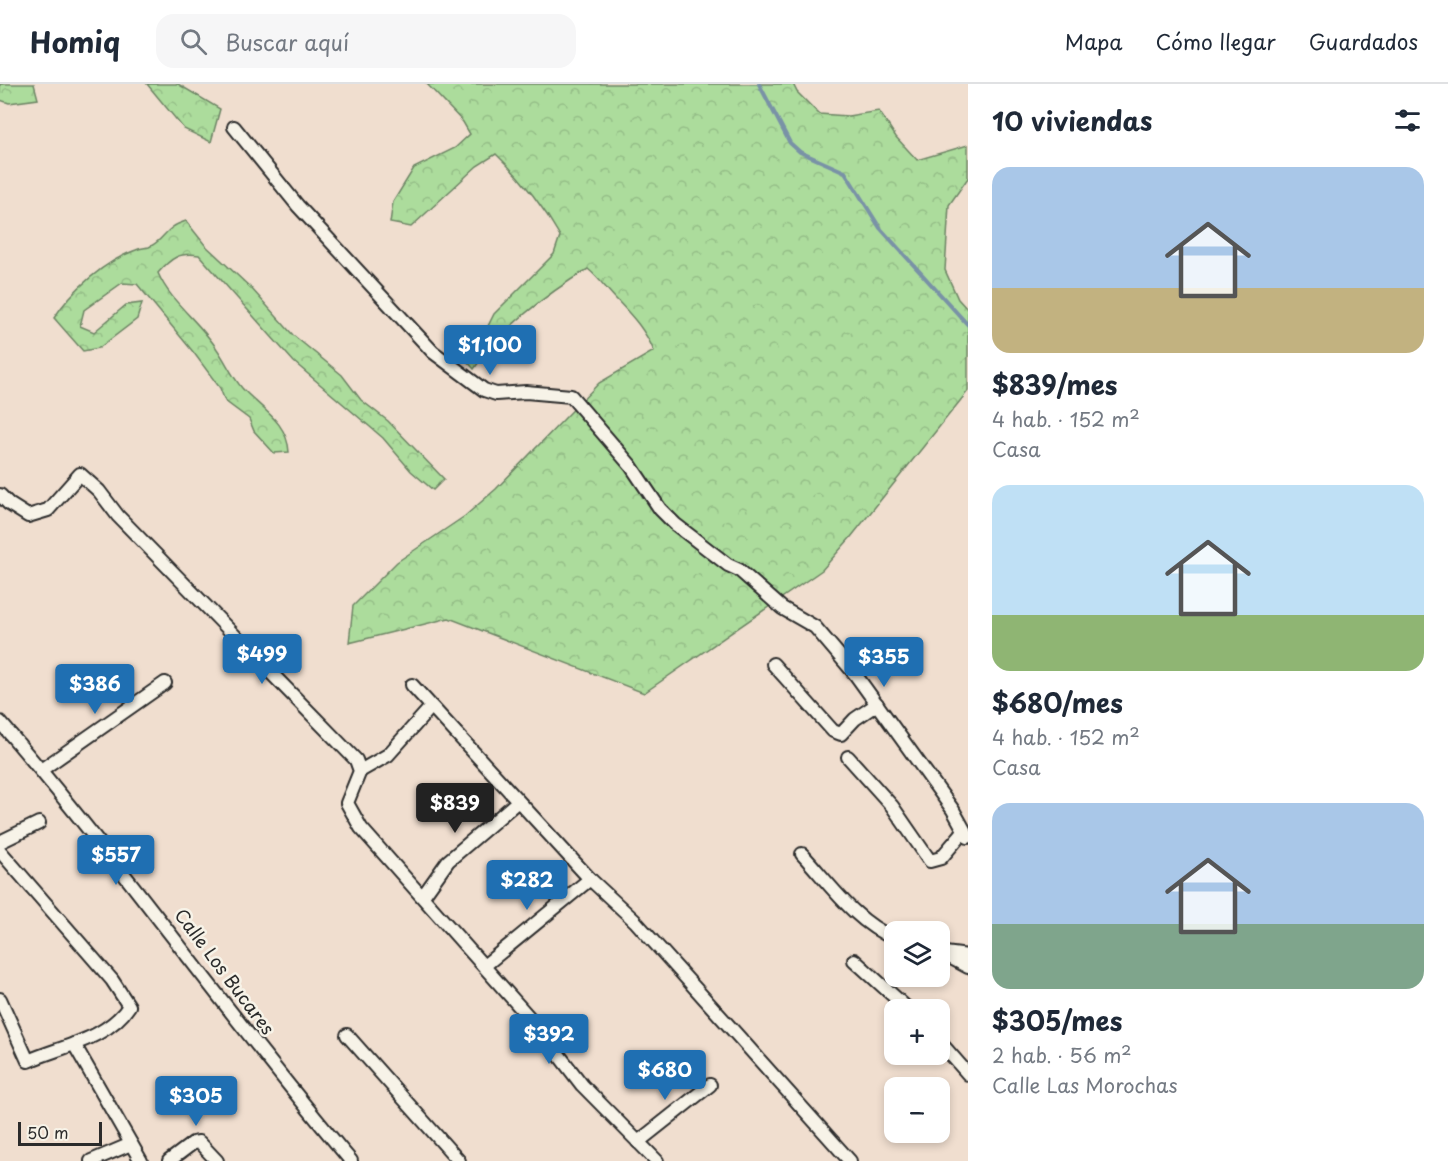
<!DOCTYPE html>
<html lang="es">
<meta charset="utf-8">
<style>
:root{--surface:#fff;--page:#f6f6f7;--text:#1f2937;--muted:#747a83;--line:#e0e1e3;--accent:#1f6fb2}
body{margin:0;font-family:"Playpen Sans",sans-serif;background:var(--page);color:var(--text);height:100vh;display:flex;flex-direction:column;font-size:22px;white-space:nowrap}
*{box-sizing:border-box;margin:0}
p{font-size:20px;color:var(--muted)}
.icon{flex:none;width:33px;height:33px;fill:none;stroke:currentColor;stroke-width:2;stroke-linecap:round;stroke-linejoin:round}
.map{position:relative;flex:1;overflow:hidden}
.side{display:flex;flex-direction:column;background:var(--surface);width:480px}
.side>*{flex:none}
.controls{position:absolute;left:884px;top:837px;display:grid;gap:12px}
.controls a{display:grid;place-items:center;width:66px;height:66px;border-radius:12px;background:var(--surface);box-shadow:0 3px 9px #0003;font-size:30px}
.scale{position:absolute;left:18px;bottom:15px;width:84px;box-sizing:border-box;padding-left:6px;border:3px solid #2b2b2b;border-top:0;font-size:16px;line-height:21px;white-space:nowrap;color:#2b2b2b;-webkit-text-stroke:4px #f7f3e8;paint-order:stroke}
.price{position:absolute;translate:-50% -51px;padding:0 14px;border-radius:6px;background:var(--accent);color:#fff;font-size:20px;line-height:39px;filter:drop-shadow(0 2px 3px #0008)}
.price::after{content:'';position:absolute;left:50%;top:36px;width:18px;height:14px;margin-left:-9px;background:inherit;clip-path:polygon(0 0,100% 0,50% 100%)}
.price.selected{background:#222;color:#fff}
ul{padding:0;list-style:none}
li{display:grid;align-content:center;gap:12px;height:318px;padding:0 24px}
li span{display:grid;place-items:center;height:186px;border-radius:18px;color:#555}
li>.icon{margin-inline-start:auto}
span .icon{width:108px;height:108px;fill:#fffc;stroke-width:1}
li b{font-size:26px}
h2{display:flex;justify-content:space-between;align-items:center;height:72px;padding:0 24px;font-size:26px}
header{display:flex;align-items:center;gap:36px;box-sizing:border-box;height:84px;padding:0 30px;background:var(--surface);border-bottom:2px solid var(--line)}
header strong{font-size:28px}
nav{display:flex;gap:33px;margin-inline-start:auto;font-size:21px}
.search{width:420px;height:54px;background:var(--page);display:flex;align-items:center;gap:15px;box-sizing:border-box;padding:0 21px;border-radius:18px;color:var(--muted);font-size:22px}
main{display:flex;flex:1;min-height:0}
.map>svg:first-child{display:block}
.forest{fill:url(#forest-crowns);stroke:#6c8464;stroke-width:1.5}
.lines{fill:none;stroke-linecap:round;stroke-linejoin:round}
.stream{stroke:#7992a6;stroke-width:4}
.street-casing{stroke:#2b2b2b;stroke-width:16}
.street{stroke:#f7f3e8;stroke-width:12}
.labels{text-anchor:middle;stroke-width:5;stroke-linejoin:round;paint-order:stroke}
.street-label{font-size:18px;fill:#2b2b2b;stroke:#f7f3e8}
</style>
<header>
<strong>Homiq</strong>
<div class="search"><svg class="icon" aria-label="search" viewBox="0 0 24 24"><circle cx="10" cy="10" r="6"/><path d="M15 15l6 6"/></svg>Buscar aquí</div>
<nav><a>Mapa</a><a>Cómo llegar</a><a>Guardados</a></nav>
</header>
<main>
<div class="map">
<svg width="968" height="1077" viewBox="0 0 968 1077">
<defs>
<pattern id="forest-crowns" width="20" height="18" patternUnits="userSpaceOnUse" patternTransform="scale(1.5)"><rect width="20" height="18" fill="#acdc9c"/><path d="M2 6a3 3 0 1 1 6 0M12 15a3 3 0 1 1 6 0" fill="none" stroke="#94bd87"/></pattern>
</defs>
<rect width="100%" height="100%" fill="#f0decf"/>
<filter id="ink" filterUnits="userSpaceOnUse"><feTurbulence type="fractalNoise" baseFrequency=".0167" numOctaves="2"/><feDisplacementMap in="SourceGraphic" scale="12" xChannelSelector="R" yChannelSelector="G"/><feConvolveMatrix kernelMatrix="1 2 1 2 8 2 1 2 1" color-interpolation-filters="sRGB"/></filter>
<g filter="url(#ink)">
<!-- forest -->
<g class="forest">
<polygon points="0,0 34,0 38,15 9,19 0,16"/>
<polygon points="147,0 178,0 220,25 211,58 184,45"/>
<path d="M 427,0 L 793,0 L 797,8 L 819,30 L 848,32 L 879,27 L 896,53 L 917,76 L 968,61 L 968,94 L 949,121 L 945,186 L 958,215 L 968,226 L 968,307 L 851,453 L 822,486 L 644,609 L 449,534 L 349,559 L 353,522 L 397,478 L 465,432 L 496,405 L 599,299 L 654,267 C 645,246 634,234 618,217 C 607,206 600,195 588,185 C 548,209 499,246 474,285 L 459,268 L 485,248 L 494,230 L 554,170 L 560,152 C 543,122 521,94 496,70 L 477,82 L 411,143 L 390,139 L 393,118 L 414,84 L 455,64 L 470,50 L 463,38 Z"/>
<path d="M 186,137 L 205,161 L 251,204 L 293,251 L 342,291 L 361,316 L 388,337 L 444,395 L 433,406 L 411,387 L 383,354 L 294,278 L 199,171 C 179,168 171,174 158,189 C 170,218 200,238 217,265 C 226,278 232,292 242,304 C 261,325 287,337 289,368 L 274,369 L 254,347 L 249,335 L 225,317 L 220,304 L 194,269 L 137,200 L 122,199 L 84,226 L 80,242 L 94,248 L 126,221 L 142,219 L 137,235 L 99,264 L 83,267 L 54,234 C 72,206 105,177 136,166 C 140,164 145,164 149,163 C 166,155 163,144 186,137 Z"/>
</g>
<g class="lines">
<!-- stream -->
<polyline class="stream" points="759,0 790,59 800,68 845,88 880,144 968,241"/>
<!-- street casing -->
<g class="street-casing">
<g id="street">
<polyline points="234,43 298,122 433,268 484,306 496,310 526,308 571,312 631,382 660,425 675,440 728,481 739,486 782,524 815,543 855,590 953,726 968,753"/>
<polyline points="0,411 9,420 28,432 48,426 80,390 99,407 118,432 356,676 360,687 347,719 361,744 535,940 582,1001 657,1077"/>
<polyline points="773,580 833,647 841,650 855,635 877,620"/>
<polyline points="412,601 590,795 635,837 850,1077"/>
<path d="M 0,638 C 122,780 230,934 351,1077"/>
<polyline points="848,673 892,722 930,777 941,774 964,747"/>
<polyline points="41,686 165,599"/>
<polyline points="360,687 388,671 431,623"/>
<polyline points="0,758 39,739"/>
<path d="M 0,767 L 112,896 L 129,922 C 108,955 62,962 28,977 L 0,915"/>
<path d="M 802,770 C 829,799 856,839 894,854"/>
<polyline points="423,812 448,777 517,718"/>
<polyline points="942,869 968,883"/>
<polyline points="945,869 968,872"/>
<polyline points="854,876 909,926"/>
<polyline points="484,882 590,795"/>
<polyline points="347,951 459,1077"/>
<polyline points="939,957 968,990"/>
<polyline points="74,960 141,1077"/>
<polyline points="638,1058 710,1001"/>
<polyline points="91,1077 131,1060"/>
<polyline points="169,1077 193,1059 199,1058 217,1077"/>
</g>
</g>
<!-- street -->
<use href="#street" class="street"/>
</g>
</g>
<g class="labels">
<!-- street labels -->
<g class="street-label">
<text transform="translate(224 888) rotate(53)" y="6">Calle Los Bucares</text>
</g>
</g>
</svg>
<div class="controls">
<a><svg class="icon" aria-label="layers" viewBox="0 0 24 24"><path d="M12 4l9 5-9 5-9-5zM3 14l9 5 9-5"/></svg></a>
<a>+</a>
<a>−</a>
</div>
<div class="scale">50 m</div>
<b class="price" style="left:490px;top:292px">$1,100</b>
<b class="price" style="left:262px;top:601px">$499</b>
<b class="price" style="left:884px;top:604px">$355</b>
<b class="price" style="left:95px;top:631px">$386</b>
<b class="price selected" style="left:455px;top:750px">$839</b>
<b class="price" style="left:116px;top:802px">$557</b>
<b class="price" style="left:527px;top:827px">$282</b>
<b class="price" style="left:549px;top:981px">$392</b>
<b class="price" style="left:665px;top:1017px">$680</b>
<b class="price" style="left:196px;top:1043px">$305</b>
</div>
<section class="side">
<h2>10 viviendas<svg class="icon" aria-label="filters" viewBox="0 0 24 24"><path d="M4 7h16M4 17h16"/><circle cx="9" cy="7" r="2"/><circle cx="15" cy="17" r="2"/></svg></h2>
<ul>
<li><span style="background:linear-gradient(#a9c7e8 65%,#c2b280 0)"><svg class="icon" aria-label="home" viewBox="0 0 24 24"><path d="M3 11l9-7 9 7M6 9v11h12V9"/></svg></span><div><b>$839/mes</b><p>4 hab. · 152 m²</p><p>Casa</p></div></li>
<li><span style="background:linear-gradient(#bfe0f5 70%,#8fb573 0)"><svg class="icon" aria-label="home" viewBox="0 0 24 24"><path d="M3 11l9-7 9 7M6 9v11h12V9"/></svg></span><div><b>$680/mes</b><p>4 hab. · 152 m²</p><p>Casa</p></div></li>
<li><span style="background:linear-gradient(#a9c7e8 65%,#7fa58c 0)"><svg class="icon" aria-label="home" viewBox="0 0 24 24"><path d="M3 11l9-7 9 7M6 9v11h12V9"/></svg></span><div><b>$305/mes</b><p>2 hab. · 56 m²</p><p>Calle Las Morochas</p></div></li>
</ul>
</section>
</main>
